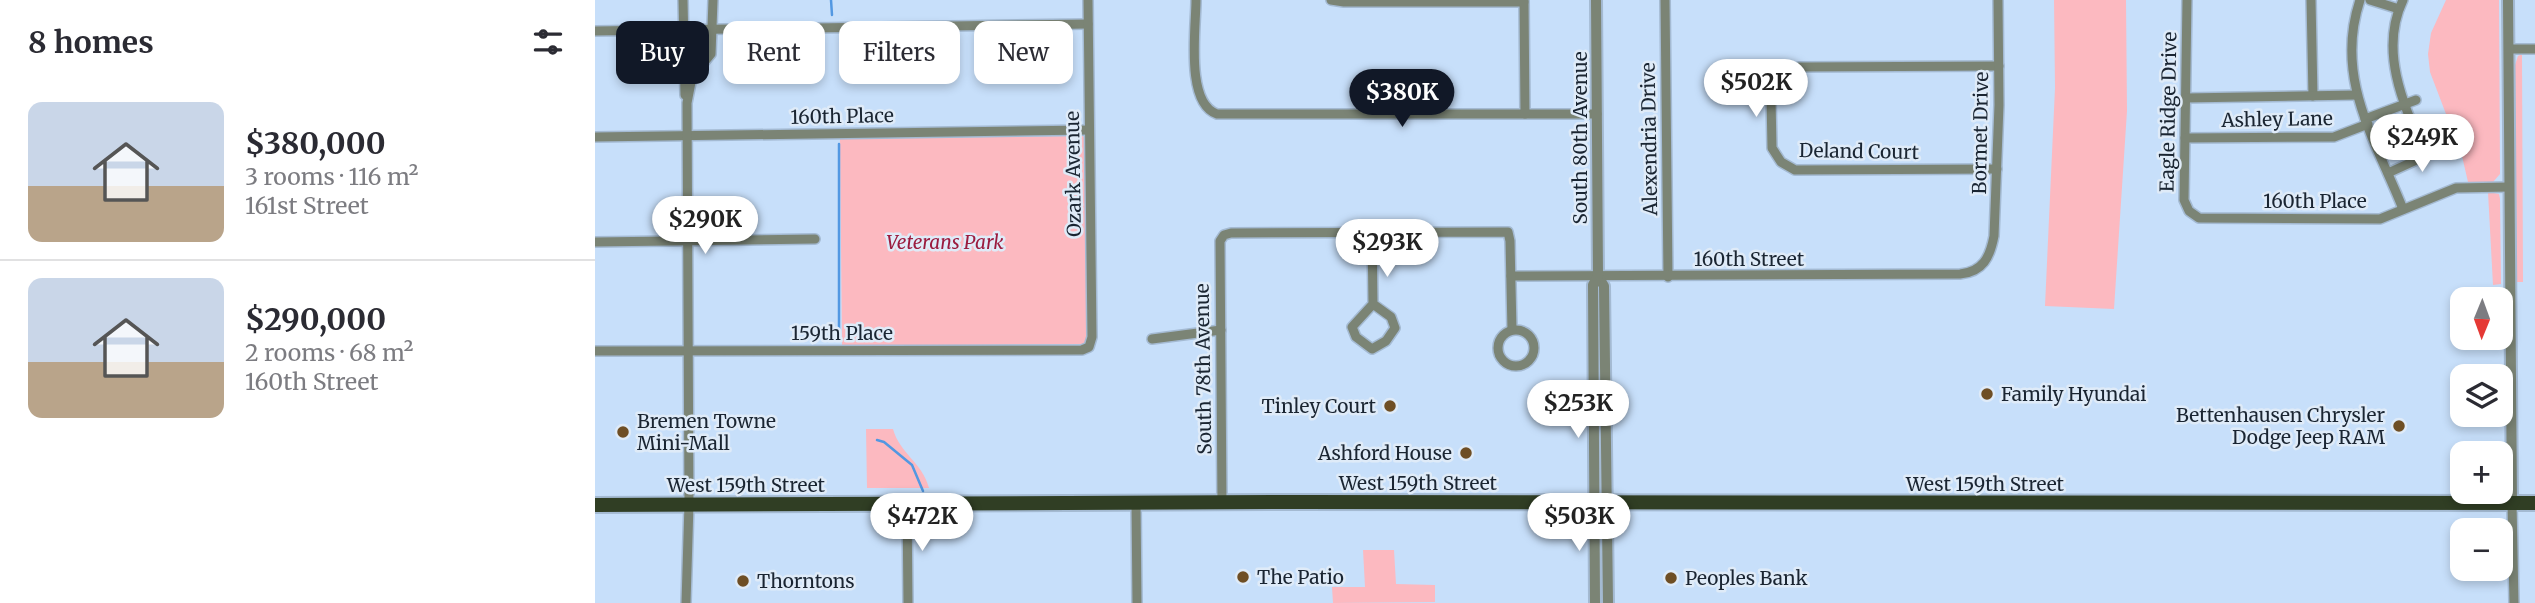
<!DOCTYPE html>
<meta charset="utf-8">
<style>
:root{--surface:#fff;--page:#f2f2f3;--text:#2b2b33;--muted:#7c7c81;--line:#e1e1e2;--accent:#111827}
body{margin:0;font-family:Merriweather,serif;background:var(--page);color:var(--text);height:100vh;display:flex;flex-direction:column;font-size:26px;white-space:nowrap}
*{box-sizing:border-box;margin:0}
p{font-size:23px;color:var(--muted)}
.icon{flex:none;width:38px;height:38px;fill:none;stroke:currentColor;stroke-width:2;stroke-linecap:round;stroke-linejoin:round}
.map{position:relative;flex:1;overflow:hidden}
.drawer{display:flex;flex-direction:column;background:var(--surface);width:595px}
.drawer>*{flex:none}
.top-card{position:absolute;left:21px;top:21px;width:665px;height:63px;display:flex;gap:14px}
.needle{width:46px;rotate:181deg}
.fabs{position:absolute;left:1855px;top:287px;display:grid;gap:14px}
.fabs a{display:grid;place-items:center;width:63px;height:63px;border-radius:14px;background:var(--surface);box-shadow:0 4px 10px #0003;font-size:35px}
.price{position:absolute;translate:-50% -60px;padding:0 16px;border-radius:24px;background:#fff;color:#222;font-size:23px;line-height:46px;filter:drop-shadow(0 2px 4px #0008)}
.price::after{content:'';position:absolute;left:50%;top:42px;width:21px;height:16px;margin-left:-10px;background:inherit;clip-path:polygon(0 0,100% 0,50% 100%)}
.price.selected{background:var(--accent);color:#fff}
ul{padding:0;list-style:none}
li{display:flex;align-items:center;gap:21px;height:175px;padding:0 28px}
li+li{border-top:2px solid var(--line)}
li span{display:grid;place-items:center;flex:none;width:196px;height:140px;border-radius:14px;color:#555}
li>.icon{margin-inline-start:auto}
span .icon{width:84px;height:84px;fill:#fffc;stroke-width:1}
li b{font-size:30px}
h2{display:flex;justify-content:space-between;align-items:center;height:84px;padding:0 28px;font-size:30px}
.chip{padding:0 24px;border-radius:14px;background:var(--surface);box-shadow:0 4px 10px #0003;font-size:24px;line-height:63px}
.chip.selected{background:var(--accent);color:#fff}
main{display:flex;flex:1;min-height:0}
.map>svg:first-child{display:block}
.green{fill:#fcb9c0}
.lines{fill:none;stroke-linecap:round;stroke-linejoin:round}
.stream{stroke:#5298e2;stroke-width:2.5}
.minor-casing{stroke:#a4bad2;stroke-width:12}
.tertiary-casing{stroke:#a4bad2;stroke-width:14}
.primary-casing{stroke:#a4bad2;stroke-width:18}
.minor{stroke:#7b8475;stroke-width:9}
.tertiary{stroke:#7b8475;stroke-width:10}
.primary{stroke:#303e24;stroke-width:14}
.poi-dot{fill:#6e4e24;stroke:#dfebf8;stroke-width:2.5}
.labels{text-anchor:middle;stroke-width:5;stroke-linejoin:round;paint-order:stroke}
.street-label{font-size:19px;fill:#1a2532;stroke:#dfebf8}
.park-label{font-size:19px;font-style:italic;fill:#9b1c3f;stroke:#dfebf8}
.poi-label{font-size:19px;fill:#1a2532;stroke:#dfebf8;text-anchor:start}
</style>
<main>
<section class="drawer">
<h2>8 homes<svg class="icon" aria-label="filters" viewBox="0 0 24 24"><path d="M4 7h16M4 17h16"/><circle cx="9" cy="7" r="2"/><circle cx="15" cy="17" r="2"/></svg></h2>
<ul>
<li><span style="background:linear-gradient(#c9d6e8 60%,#b9a48a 0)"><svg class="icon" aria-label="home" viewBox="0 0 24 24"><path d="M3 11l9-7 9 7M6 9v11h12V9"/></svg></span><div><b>$380,000</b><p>3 rooms · 116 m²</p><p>161st Street</p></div></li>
<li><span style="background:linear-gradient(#c9d6e8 60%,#b9a48a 0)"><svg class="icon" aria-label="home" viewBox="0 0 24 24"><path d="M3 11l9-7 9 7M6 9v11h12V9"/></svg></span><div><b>$290,000</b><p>2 rooms · 68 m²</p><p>160th Street</p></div></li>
</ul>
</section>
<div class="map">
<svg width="1940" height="603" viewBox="0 0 1940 603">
<rect width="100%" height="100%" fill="#c7dffa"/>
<!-- green -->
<g class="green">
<polygon points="1459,0 1531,0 1532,111 1519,309 1450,306 1460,88"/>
<polygon points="1851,0 1904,0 1905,174 1898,182 1873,182 1867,156 1835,72 1833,54 1836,33"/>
<polygon points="1927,54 1928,282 1922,282 1920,65 1923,56"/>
<polygon points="488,136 491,141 492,337 490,344 247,346 245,139"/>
<polygon points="1893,192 1904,194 1905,199 1906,284 1898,285"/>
<path d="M 271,429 L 298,429 C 305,454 327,462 334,488 L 272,488 Z"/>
<polygon points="768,550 799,550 801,584 840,585 840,602 738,603 737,587 770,587"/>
</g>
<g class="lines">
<!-- stream -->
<g class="stream">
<polyline points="236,0 237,15"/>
<polyline points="244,338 244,144"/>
<polyline points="282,440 289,442 317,465 328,491"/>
</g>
<!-- minor casing -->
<g class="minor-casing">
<g id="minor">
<polyline points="88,0 90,95"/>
<path d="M 601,0 C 601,28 590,103 622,114 L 1002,114"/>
<polyline points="736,0 749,2 929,2"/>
<polyline points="929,0 930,114"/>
<polyline points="1070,0 1073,277"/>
<polyline points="1592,0 1589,200 1594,211 1604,218 1785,219 1861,188 1914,187"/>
<polyline points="1716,0 1718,96"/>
<path d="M 1765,0 C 1739,78 1780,139 1808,209"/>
<polyline points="1775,0 1804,9"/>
<path d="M 1808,0 C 1783,52 1810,108 1831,156"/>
<polyline points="0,31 493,24"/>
<polyline points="1914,49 1940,49"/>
<polyline points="1591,98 1762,95"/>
<polyline points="1770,119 1821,100"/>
<polyline points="0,137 494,130"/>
<polyline points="1590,138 1739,137 1773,124"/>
<polyline points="1402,169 1200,170 1186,162 1177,148 1176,98 1183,80 1204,67 1404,66"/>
<polyline points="1793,173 1848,148"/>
<polyline points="777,232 778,304 757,327 761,337 777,349 791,341 800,328 796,317 778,304"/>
<polyline points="0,242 220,239"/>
<path d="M 916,276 L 1365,274 C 1388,272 1395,257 1399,236 L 1404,105 L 1403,0"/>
<circle cx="921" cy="348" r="18"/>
<polyline points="557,339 626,330"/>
<polyline points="0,351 487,350 494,347 497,337 493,0"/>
<polyline points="541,503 542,603"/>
<polyline points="627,503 625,241 629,235 636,233 913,232 915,241 917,330"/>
<polyline points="1917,503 1919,603"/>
<polyline points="312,504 313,603"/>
<polyline points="91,603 94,504 92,103 97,77 116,54 118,0"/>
</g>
</g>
<!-- tertiary casing -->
<g class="tertiary-casing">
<g id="tertiary">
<polyline points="1913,0 1917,503"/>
<polyline points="1003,276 1009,286 1013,603"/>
<polyline points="1000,603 998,285 1003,276 1001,0"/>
</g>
</g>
<!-- primary casing -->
<g class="primary-casing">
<polyline id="primary" points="0,505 700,502 1940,503"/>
</g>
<!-- minor -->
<use href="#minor" class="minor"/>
<!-- tertiary -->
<use href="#tertiary" class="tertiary"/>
<!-- primary -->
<use href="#primary" class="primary"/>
</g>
<!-- markers -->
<g class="poi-dot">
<circle cx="1392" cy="394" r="7"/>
<circle cx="795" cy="406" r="7"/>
<circle cx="1804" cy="426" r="7"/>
<circle cx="28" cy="432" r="7"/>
<circle cx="871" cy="453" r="7"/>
<circle cx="648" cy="577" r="7"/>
<circle cx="1076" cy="578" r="7"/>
<circle cx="148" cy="581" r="7"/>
</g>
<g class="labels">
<!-- street labels -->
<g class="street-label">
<text transform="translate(1573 112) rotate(-89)" y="7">Eagle Ridge Drive</text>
<text transform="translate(247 116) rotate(-1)" y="7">160th Place</text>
<text transform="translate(1682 119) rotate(-1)" y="7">Ashley Lane</text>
<text transform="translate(1385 133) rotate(-89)" y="7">Bormet Drive</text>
<text transform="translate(985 138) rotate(-90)" y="7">South 80th Avenue</text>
<text transform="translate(1054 139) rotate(-91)" y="7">Alexendria Drive</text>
<text transform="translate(1264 151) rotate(1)" y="7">Deland Court</text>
<text transform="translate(478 174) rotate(-91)" y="7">Ozark Avenue</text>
<text x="1720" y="208">160th Place</text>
<text x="1154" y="266">160th Street</text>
<text x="247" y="340">159th Place</text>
<text transform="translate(608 369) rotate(-91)" y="7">South 78th Avenue</text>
<text x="823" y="490">West 159th Street</text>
<text x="1390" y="491">West 159th Street</text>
<text x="151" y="492">West 159th Street</text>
</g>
<!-- park labels -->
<g class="park-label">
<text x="350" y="249">Veterans Park</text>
</g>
<!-- poi labels -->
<g class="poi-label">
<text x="1406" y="401">Family Hyundai</text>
<text x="781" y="413" text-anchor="end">Tinley Court</text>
<text x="1790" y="422" text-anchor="end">Bettenhausen Chrysler<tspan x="1790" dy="22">Dodge Jeep RAM</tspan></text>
<text x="42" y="428">Bremen Towne<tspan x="42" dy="22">Mini-Mall</tspan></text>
<text x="857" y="460" text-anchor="end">Ashford House</text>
<text x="662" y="584">The Patio</text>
<text x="1090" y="585">Peoples Bank</text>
<text x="162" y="588">Thorntons</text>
</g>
</g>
</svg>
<div class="fabs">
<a><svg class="needle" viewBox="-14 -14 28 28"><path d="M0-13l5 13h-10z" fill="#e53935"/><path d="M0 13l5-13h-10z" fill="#7c7c81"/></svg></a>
<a><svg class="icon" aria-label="layers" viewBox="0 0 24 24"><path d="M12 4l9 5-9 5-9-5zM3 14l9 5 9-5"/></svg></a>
<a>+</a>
<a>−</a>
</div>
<b class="price" style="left:1161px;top:119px">$502K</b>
<b class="price selected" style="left:807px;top:129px">$380K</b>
<b class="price" style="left:1827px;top:174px">$249K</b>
<b class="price" style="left:110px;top:256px">$290K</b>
<b class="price" style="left:792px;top:279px">$293K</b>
<b class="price" style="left:983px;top:440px">$253K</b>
<b class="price" style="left:327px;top:553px">$472K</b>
<b class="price" style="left:984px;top:553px">$503K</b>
<div class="top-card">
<a class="chip selected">Buy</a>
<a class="chip">Rent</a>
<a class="chip">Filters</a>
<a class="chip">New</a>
</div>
</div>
</main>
